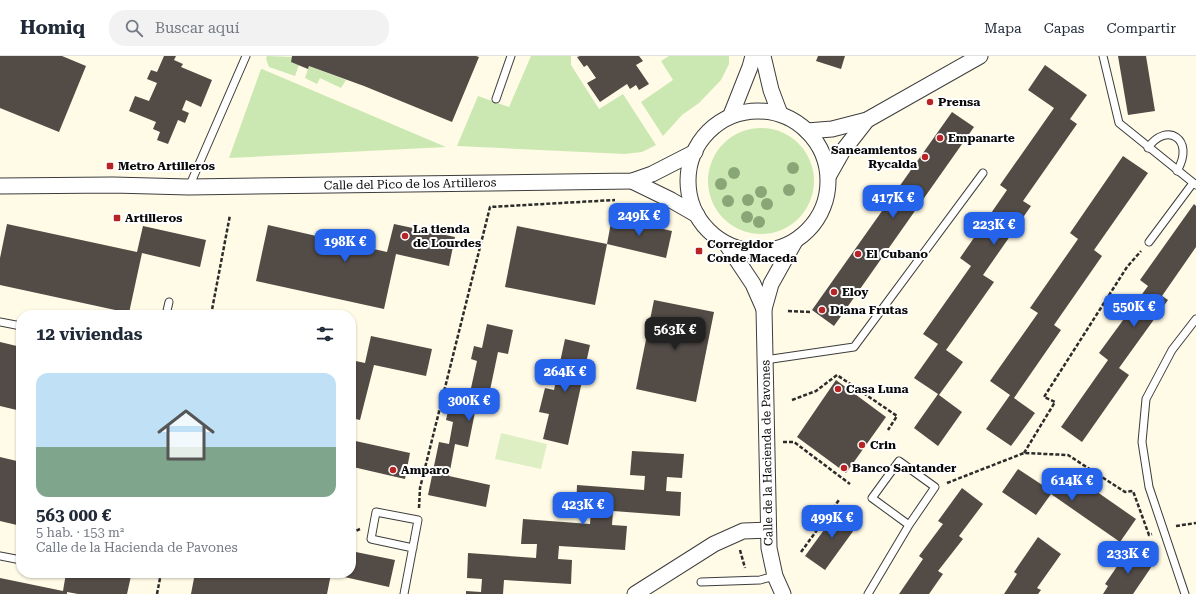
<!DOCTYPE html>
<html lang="es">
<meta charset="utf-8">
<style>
:root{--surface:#fff;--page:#f2f2f3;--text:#1f2937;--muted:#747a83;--line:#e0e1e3;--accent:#2563eb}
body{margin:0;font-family:"Roboto Serif",serif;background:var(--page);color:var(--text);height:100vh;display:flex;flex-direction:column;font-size:15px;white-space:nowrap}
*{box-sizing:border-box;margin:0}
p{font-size:13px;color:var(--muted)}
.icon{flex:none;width:22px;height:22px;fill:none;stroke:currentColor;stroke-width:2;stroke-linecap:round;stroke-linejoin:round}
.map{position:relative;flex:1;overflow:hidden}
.details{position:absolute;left:16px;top:254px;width:340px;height:268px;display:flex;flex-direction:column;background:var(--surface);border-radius:16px;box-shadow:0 1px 3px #0004}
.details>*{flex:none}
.price{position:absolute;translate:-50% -34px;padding:0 9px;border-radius:8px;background:var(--accent);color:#fff;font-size:13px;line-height:26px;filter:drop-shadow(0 1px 2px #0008)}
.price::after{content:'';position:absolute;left:50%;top:24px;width:12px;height:9px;margin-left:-6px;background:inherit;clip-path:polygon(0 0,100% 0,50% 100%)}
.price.current{background:#222;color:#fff}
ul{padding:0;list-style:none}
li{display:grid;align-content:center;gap:8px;height:212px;padding:0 20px}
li+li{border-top:1px solid var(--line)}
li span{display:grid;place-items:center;height:124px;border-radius:12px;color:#555}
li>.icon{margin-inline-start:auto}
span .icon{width:72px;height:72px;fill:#fffc;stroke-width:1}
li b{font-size:17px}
h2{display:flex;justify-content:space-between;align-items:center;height:48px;padding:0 20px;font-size:17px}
header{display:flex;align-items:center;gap:24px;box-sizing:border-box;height:56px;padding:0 20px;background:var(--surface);border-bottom:1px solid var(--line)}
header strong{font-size:19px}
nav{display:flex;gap:22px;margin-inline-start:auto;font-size:14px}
.search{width:280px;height:36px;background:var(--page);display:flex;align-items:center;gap:10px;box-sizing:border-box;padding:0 14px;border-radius:16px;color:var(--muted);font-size:15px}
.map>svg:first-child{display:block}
.green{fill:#cce8b2}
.pitch{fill:#deefc3}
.building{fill:#524b46}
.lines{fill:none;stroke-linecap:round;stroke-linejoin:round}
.lane-casing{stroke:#3d3d3d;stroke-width:9}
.street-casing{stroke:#3d3d3d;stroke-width:17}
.path{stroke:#2c2c2c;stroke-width:2.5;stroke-dasharray:4 2;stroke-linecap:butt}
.lane{stroke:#fff;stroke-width:7}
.street{stroke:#fff;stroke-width:15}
.tree{fill:#89a677}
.poi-dot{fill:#b82426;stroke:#fff;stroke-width:1.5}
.labels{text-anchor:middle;stroke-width:4;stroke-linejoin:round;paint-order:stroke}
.poi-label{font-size:12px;font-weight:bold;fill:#0a0a0a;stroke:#fff;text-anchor:start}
.street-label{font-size:12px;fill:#0a0a0a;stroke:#fff}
</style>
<header>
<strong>Homiq</strong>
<div class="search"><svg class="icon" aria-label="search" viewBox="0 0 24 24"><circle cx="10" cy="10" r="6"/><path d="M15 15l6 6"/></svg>Buscar aquí</div>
<nav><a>Mapa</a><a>Capas</a><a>Compartir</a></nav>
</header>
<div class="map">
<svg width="1196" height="538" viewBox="0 0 1196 538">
<rect width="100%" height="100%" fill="#fffbe6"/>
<!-- green -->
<g class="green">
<polygon points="267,0 292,1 291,6 299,9 295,20 269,11 266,3"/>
<polygon points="531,0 571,0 571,9 599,53 623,38 656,89 642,96 625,98 457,90 478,40 509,51"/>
<polygon points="669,0 729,0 729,8 721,24 699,47 682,59 663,80 641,46 673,24 661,5"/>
<polygon points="309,10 346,24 341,32 320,22 317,28 305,22"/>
<polygon points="261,13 262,13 446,91 229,102"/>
<circle cx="761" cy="125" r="53"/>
</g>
<!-- pitch -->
<polygon class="pitch" points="501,377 547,388 541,413 495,403"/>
<!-- building -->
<g class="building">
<polygon points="0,0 62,0 86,10 59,76 0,52"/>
<polygon points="164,0 176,0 174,4 183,8 181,11 212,24 201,51 186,44 182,54 189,57 185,67 178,64 168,88 157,84 160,76 153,73 156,66 129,55 135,40 149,45 157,27 147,23 151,14 157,16"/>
<polygon points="292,0 476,0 479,1 452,66 364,30 309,10 308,13 303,11 291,6"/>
<polygon points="580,0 639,0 643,5 636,9 649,28 639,34 636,29 630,33 627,28 600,46 587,27 596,22 587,9 584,11 577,1"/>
<polygon points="818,0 845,0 841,13 816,5"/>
<polygon points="1118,0 1146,0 1155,55 1128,59"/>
<polygon points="1045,9 1087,39 1070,63 1077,68 1023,145 1031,150 983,219 994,226 946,294 963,306 939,339 962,356 938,390 914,372 938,338 914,322 938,288 923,278 971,210 960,202 1007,134 1000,129 1054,52 1028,34"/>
<polygon points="952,56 974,71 834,270 812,254"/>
<polygon points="1123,100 1148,117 1094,194 1102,200 1054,269 1061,274 1014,342 1035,357 1011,390 986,373 1010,339 990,325 1038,257 1030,252 1078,183 1070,177"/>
<polygon points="1194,148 1196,150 1196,191 1162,240 1168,244 1119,312 1129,319 1082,386 1061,371 1108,304 1099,297 1148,230 1140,224"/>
<polygon points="612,161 672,175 666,202 607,188"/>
<polygon points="7,168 137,196 143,170 206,184 200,211 142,197 129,257 0,229 0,202"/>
<polygon points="394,168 455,181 449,210 396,198 384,253 256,225 268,169 387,196"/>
<polygon points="517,170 607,188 595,249 505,231"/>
<polygon points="654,244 714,256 696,346 636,333"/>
<polygon points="487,268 513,274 508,298 498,296 485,358 475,356 468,391 455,388 449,420 490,429 486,451 428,439 439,386 449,388 453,366 446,364 452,337 469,341 477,305 471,303 474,290 482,292"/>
<polygon points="371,280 432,293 426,320 374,309 360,364 351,362 351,304 365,307"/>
<polygon points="565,283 590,289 568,389 543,383 549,358 539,356 545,332 554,334"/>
<polygon points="0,286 21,291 21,355 0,350"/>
<polygon points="836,324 886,361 846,417 797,381"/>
<polygon points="351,384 410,397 405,423 353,411 351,418"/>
<polygon points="632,395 684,398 682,422 667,421 666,435 681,436 680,460 613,455 612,469 627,470 625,494 559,490 558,503 572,504 571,528 504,524 503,538 466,538 466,535 481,536 482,523 467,522 468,497 536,502 537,488 521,488 523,463 590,468 591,453 576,453 577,429 644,434 645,420 630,419"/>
<polygon points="0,401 21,406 21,470 0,465"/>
<polygon points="1018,413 1053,436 1067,415 1136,463 1120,486 1051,438 1036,459 1002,436"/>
<polygon points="962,432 983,448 959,480 963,483 938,515 943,518 929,538 899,538 923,503 919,500 943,468 938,465"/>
<polygon points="840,452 859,467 825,514 805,500"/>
<polygon points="1038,481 1061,498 1037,532 1041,534 1038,538 1004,538 1017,518 1014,516"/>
<polygon points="1129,493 1152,510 1133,538 1103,538 1108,530 1105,528"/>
<polygon points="351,495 395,504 389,531 331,518 327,538 191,538 195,517 351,517"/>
<polygon points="66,517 115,517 131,520 127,538 78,538 67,536 67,538 0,538 0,522 63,535"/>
</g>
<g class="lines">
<!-- lane casing -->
<g class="lane-casing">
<g id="lane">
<polyline points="1103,0 1119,67 1196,129"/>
<polyline points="496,43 511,0"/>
<path d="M 1148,92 C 1166,65 1196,83 1177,115"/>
<polyline points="189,131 246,0"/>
<polyline points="1149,186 1193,127"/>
<polyline points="166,259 169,246"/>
<polyline points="0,266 21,270"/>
<polyline points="765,304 854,291 983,117"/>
<polyline points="0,500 21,504"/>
<polyline points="701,526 760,524 775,520"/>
<polyline points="404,538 418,464 376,456 371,483 413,492"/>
<polyline points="868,538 909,469 935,431 899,405 872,442 909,469"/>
<polyline points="1185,538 1149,431 1142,386 1146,343 1172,294 1196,263"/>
</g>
</g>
<!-- street casing -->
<g class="street-casing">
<g id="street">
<polyline points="763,0 771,34 780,58"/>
<circle cx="758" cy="125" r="70"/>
<polyline points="731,59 750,11 753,0"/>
<polyline points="807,75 832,73 867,64 980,0"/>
<polyline points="829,119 842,96 867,64"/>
<polyline points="632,125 671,144 697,159"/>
<polyline points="0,130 113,129 189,131 632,125 652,118 695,96"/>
<polyline points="727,189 753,228 764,253"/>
<polyline points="635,538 714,488 743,475 768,474"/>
<polyline points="783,538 775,520 769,492 764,253 771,228 795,185"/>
</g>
</g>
<!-- path -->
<g class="path">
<polyline points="788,255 811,256"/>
<polyline points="211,259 230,159"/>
<polyline points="792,344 816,335 837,319 897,360 888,374"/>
<polyline points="783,386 794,386 850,428"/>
<polyline points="1024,397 1055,346 1044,341 1127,211 1141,195"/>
<polyline points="947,427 1024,397 1068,399 1125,436 1133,435 1149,479 1152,478"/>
<polyline points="419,452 420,432 490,151 615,144"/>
<polyline points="1176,470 1196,467"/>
<polyline points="351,477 360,473"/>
<polyline points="740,494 745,512"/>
<polyline points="801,496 839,444"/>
<polyline points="157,538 161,517"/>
</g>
<!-- lane -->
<use href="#lane" class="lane"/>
<!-- street -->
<use href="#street" class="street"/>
</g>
<!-- trees -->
<g class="tree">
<circle cx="793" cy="112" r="6"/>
<circle cx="734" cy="117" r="6"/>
<circle cx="721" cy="128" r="6"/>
<circle cx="789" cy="134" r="6"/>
<circle cx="761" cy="136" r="6"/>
<circle cx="748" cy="144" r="6"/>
<circle cx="728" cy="145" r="6"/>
<circle cx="767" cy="148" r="6"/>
<circle cx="747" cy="161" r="6"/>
<circle cx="759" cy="166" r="6"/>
</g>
<!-- markers -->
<g class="poi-dot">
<circle cx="930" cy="46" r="4"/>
<circle cx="940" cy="82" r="4"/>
<circle cx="925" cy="101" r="4"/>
<rect x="106" y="106" width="8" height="8" rx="2"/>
<rect x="113" y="158" width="8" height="8" rx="2"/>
<circle cx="405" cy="180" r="4"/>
<rect x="695" y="191" width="8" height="8" rx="2"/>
<circle cx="858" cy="198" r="4"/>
<circle cx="834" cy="236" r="4"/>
<circle cx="822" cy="254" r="4"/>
<circle cx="838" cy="333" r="4"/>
<circle cx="862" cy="389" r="4"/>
<circle cx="844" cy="412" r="4"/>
<circle cx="393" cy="414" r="4"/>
</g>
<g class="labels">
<!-- poi labels -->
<g class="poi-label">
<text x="938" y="50">Prensa</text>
<text x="948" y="86">Empanarte</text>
<text x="917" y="98" text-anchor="end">Saneamientos<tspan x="917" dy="14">Rycalda</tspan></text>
<text x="118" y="114">Metro Artilleros</text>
<text x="125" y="166">Artilleros</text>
<text x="413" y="177">La tienda<tspan x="413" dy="14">de Lourdes</tspan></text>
<text x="707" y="192">Corregidor<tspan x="707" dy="14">Conde Maceda</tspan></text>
<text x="866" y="202">El Cubano</text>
<text x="842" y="240">Eloy</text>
<text x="830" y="258">Diana Frutas</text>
<text x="846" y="337">Casa Luna</text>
<text x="870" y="393">Crin</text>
<text x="852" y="416">Banco Santander</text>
<text x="401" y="418">Amparo</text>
</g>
<!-- street labels -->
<g class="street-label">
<text transform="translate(410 128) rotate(-1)" y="4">Calle del Pico de los Artilleros</text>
<text transform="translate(767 397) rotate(-91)" y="4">Calle de la Hacienda de Pavones</text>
</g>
</g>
</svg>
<b class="price" style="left:893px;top:163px">417K €</b>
<b class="price" style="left:639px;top:181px">249K €</b>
<b class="price" style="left:994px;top:190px">223K €</b>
<b class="price" style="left:345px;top:207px">198K €</b>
<b class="price" style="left:1134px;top:272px">550K €</b>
<b class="price current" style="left:675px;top:295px">563K €</b>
<b class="price" style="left:565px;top:337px">264K €</b>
<b class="price" style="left:469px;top:366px">300K €</b>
<b class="price" style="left:1072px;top:446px">614K €</b>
<b class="price" style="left:583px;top:470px">423K €</b>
<b class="price" style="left:832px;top:483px">499K €</b>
<b class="price" style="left:1128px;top:519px">233K €</b>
<section class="details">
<h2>12 viviendas<svg class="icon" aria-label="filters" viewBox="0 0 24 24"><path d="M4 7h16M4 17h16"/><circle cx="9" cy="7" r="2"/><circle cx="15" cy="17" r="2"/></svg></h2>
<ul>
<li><span style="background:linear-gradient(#bfe0f5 60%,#7fa58c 0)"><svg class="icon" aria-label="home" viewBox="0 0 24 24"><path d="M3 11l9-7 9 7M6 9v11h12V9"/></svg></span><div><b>563 000 €</b><p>5 hab. · 153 m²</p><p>Calle de la Hacienda de Pavones</p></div></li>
</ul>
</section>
</div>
